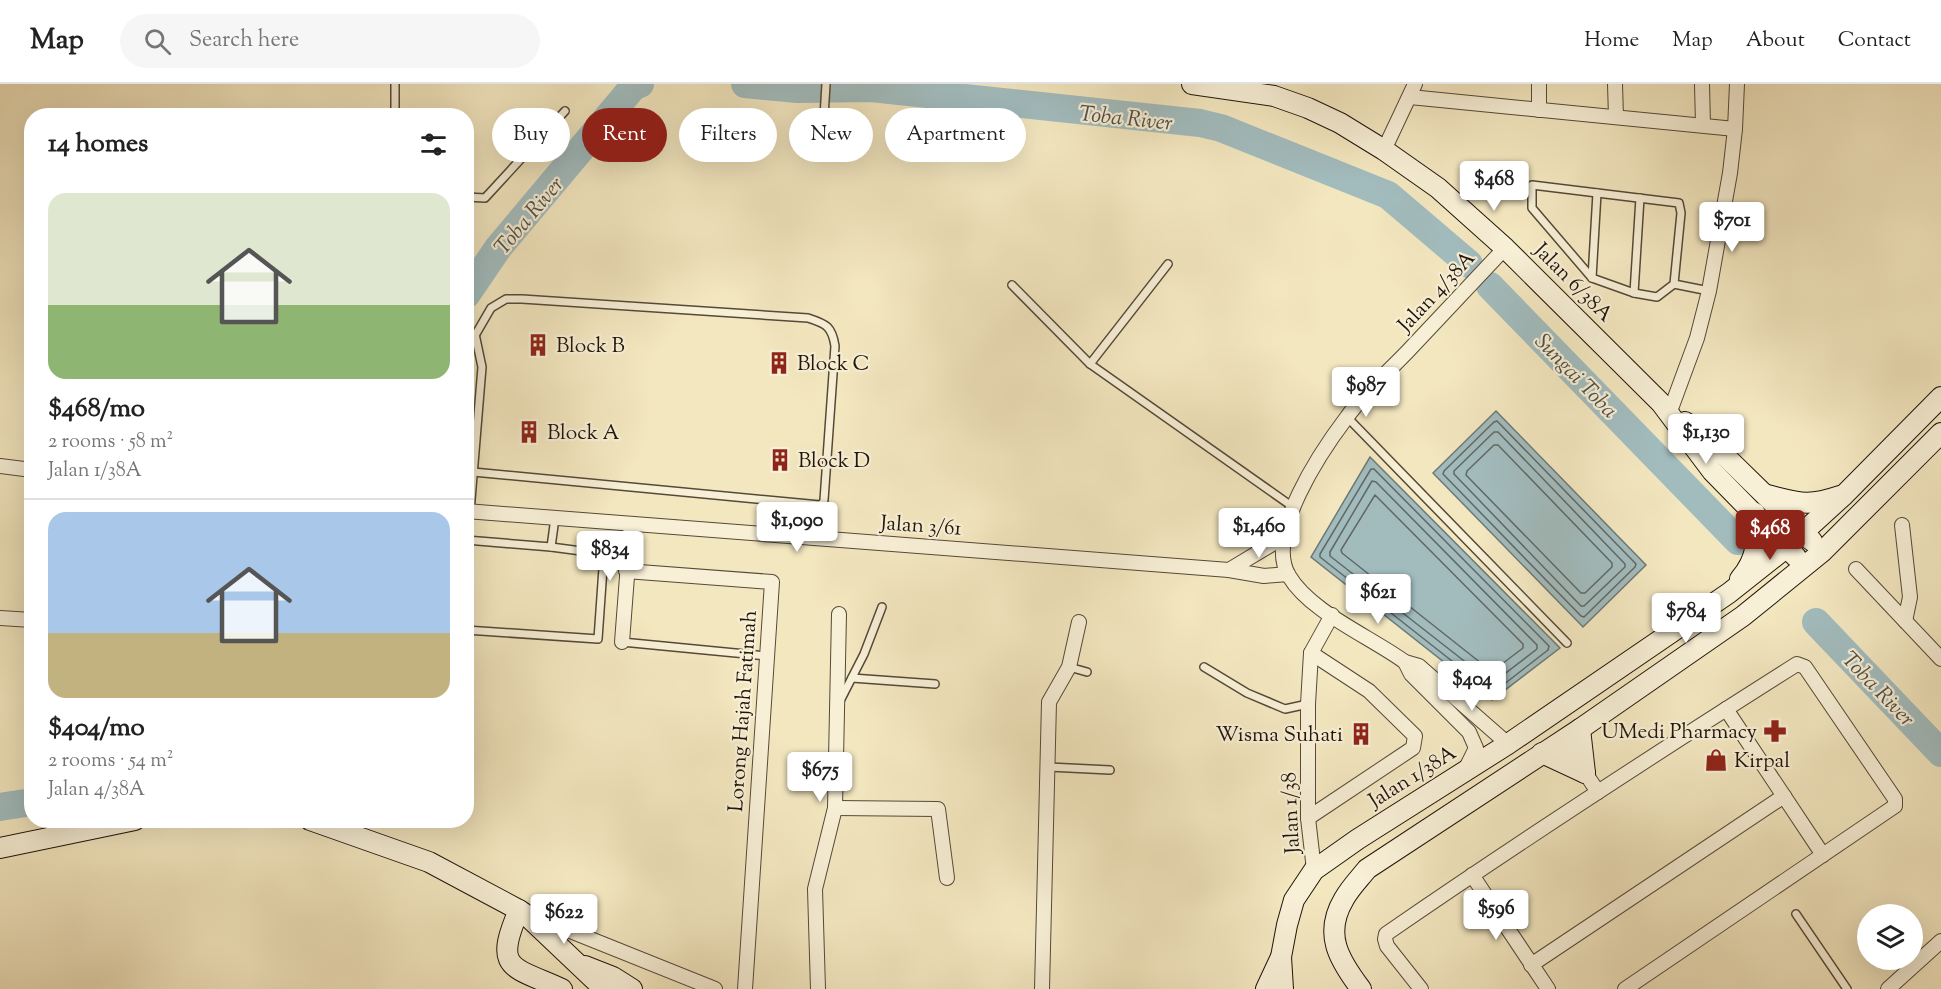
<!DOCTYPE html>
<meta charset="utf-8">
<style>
:root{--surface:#fff;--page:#f6f6f6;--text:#222;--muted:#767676;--line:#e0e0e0;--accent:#8f2418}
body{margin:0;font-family:"Sorts Mill Goudy",serif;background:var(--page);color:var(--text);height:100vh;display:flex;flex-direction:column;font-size:22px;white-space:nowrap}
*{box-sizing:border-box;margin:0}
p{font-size:20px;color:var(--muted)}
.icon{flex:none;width:33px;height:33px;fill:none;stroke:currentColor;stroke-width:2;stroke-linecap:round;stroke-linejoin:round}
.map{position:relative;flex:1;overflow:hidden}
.drawer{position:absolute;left:24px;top:24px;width:450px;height:720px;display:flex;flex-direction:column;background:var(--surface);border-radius:24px;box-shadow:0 6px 24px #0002}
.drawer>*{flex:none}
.banner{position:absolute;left:492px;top:24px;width:570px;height:54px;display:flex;gap:12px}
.tools{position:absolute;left:1857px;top:820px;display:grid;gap:12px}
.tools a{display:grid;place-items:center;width:66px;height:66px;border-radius:50%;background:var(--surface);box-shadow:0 6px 24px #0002;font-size:30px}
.price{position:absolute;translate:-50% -51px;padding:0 14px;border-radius:6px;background:#fff;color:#222;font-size:20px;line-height:39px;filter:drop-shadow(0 2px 3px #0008)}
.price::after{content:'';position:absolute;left:50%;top:36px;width:18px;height:14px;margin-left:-9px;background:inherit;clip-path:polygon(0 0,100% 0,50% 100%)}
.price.current{background:var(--accent);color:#fff}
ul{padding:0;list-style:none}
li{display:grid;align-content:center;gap:12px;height:318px;padding:0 24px}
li+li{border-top:2px solid var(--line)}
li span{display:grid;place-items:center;height:186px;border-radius:18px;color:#555}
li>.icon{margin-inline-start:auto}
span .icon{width:108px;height:108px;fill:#fffc;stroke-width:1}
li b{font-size:26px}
h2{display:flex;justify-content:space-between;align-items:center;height:72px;padding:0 24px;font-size:26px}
.pill{padding:0 21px;border-radius:27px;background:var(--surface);box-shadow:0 6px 24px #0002;font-size:21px;line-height:54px}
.pill.current{background:var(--accent);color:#fff}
header{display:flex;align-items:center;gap:36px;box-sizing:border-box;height:84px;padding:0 30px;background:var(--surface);border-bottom:2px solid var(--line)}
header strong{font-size:28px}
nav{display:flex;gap:33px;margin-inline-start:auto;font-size:21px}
.search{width:420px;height:54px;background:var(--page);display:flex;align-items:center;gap:15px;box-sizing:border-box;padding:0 21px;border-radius:33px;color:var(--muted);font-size:22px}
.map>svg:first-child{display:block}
.water{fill:#a2bcbe;stroke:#6e7976;stroke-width:1.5}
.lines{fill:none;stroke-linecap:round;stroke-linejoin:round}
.shore{stroke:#616864;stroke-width:1.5}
.river{stroke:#a2bcbe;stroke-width:28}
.lane-casing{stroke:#554937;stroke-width:10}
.street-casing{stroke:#554937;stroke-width:16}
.secondary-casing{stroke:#201409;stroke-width:22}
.lane{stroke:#f7efd6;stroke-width:7}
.street{stroke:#f7efd6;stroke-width:14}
.secondary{stroke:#f7efd6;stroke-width:20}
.labels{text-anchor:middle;stroke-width:4.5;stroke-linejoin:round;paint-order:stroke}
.street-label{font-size:21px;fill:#201409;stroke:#f7efd6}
.poi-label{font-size:21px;fill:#201409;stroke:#f7efd6;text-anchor:start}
.water-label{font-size:22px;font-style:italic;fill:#4e4f48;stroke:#f7efd6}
</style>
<header>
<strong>Map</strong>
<div class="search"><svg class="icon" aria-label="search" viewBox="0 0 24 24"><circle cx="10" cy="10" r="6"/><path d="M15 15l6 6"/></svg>Search here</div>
<nav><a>Home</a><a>Map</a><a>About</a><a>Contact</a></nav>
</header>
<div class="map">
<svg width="1941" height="905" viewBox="0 0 1941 905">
<rect width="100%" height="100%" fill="#f3e7c0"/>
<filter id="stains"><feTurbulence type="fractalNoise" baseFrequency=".00333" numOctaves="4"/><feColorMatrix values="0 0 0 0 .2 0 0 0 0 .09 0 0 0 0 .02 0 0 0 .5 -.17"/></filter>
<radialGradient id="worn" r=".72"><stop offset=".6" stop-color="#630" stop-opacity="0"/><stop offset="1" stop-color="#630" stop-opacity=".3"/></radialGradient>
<!-- water -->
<g class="water">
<polygon points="1496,327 1646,481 1583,543 1433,389"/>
<polygon points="1370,373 1560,564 1492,616 1311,473"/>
</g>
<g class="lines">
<!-- shore -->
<g class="shore">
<polygon points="1497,337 1636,480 1635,483 1584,533 1581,532 1443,390 1444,387 1494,338"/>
<polygon points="1494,348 1498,348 1625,480 1625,483 1584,522 1581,522 1454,390 1454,387"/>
<polygon points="1494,361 1498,361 1612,479 1612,483 1585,509 1581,509 1466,391 1467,387"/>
<polygon points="1371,385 1374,385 1549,562 1548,566 1494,608 1490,607 1320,473 1320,470"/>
<polygon points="1372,397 1376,398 1537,561 1537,565 1494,598 1491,598 1330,472 1330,468"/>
<polygon points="1375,411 1523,560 1523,564 1494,586 1491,587 1342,469 1341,466"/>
</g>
<!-- river -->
<g class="river">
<polyline points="745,0 797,5 871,4 1200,39 1221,44 1388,111 1469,180"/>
<polyline points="1490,202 1738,457"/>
<polyline points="466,211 498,164 633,3 640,0"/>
<polyline points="1816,538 1941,669"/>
<polyline points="0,723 32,718"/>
</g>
<!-- lane casing -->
<g class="lane-casing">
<g id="lane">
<polyline points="395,32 395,0"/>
<polyline points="824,33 826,0"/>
<polyline points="466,113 485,114 565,27"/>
<polyline points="1592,194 1597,109"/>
<polyline points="1674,200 1657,213 1634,209 1592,194 1532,124 1532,101 1679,119 1681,129 1674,200 1709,207"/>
<polyline points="1012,201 1090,280 1293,423"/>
<polyline points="1634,209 1640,114"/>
<path d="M 466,267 L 491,224 L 506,215 L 522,215 L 808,234 C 827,240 832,243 835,262 L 824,416 L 823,419 L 820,421 L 473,388"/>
<polyline points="1090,280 1168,180"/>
<polyline points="1347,333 1567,559"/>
<polyline points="470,428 482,283 475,250"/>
<polyline points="466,456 551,463 604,470 598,555 466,546"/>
<polyline points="551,463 555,434"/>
<polyline points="622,558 767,572"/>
<polyline points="1069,583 1087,588"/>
<polyline points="1204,583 1247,609 1285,625 1308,620"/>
<polyline points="852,594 935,600"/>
<polyline points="840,617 864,570 882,523"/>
<polyline points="1049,683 1110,686"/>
<polyline points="1796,830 1847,905"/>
</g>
</g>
<!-- street casing -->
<g class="street-casing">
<g id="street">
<polyline points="1539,0 1539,26"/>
<polyline points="1615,0 1616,33"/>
<polyline points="1702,0 1703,41"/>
<polyline points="1410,13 1735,45"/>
<polyline points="1384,66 1415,0"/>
<path d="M 1505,164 C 1473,198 1441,232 1409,266 C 1388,288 1365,308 1347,333 C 1322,366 1264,451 1289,492 C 1310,528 1371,553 1405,578 L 1419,582 L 1508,660"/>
<polyline points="1669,330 1697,254 1709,207 1730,89 1735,45 1737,0"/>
<polyline points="0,382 32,386"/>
<polyline points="466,427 1229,486 1264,492 1288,490"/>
<polyline points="1902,441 1910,513 1905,537"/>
<polyline points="1856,485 1941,575"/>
<polyline points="1229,486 1284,453"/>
<polyline points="626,487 772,498 745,905"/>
<polyline points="0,534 32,536"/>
<polyline points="622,558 631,440"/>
<polyline points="1405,578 1411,590 1469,648 1476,664 1466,684"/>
<polyline points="1726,625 1823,771"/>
<polyline points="1563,656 1598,708"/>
<polyline points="835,724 938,725 947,794"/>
<polyline points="1308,734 1413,664 1415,652 1369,607 1311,569"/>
<polyline points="1314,786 1308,734 1308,620 1311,569 1332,531"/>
<polyline points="1472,791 1548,905"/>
<polyline points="533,832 715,905"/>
<polyline points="1531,881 1784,712"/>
<polyline points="818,905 815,805 835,724 839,530"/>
<polyline points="1042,905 1049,618 1069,583 1079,538"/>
<path d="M 1421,905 L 1387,862 L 1385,855 L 1386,850 C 1521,757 1658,668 1797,580 L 1805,583 L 1895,715 L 1895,722 L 1625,905"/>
<polyline points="1888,905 1941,857"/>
</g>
</g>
<!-- secondary casing -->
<g class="secondary-casing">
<g id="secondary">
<polyline points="1192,0 1274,12 1308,24 1340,39 1384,66 1438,104 1505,164 1661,319 1712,387 1796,473"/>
<polyline points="1685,338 1724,371 1812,457"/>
<path d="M 1767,411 C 1800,419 1807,423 1840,412"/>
<path d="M 1740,495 C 1758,474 1758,455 1755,429"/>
<polyline points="1580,645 1585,689"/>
<polyline points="1542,669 1585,689"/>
<polyline points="310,736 429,778 519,826 525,830 604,905"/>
<polyline points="0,764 135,736"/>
<path d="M 519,826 C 493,886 511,882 562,905"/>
<polyline points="585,882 613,893 632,905"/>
<polyline points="1266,905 1280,875"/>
<polyline points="1283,905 1281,873 1287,841 1294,816 1314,786 1358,755 1508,660 1729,509 1787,463 1844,411 1941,313"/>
<path d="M 1361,905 C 1339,876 1323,850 1344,815 C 1350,804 1360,794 1367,785 L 1580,645 L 1743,532 L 1822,468 L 1941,349"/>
</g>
</g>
<!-- lane -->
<use href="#lane" class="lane"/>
<!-- street -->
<use href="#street" class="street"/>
<!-- secondary -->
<use href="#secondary" class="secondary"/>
</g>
<!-- icons -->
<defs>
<g id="building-bare" transform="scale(1.8)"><path d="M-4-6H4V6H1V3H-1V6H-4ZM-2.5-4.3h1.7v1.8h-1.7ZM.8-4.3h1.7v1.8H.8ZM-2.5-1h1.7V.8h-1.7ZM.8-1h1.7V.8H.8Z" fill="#8f2418" stroke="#f7efd6" stroke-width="2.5" paint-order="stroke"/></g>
<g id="pharmacy-bare" transform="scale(1.8)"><path d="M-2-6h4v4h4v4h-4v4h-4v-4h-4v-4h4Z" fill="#8f2418" stroke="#f7efd6" stroke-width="2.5" paint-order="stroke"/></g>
<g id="shop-bare" transform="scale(1.8)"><path d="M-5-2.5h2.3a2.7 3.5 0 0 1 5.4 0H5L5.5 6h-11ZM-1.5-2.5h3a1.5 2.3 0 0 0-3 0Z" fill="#8f2418" stroke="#f7efd6" stroke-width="2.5" paint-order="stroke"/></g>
</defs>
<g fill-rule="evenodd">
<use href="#building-bare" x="538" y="261"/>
<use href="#building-bare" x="779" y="279"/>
<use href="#building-bare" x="529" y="348"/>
<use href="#building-bare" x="780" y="376"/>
<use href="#pharmacy-bare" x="1775" y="647"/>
<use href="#building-bare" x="1361" y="650"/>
<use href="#shop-bare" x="1716" y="676"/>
</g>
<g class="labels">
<!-- street labels -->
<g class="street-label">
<text transform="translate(1574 198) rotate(45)" y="7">Jalan 6/38A</text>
<text transform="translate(1436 207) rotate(-47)" y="7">Jalan 4/38A</text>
<text transform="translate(921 441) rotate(4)" y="7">Jalan 3/61</text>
<text transform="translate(742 627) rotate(-86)" y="7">Lorong Hajah Fatimah</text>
<text transform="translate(1412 692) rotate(-32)" y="7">Jalan 1/38A</text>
<text transform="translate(1290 729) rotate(-93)" y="7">Jalan 1/38</text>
</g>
<!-- poi labels -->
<g class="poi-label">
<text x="556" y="268">Block B</text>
<text x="797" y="286">Block C</text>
<text x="547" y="355">Block A</text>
<text x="798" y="383">Block D</text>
<text x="1757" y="654" text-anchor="end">UMedi Pharmacy</text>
<text x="1343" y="657" text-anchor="end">Wisma Suhati</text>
<text x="1734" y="683">Kirpal</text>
</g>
<!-- water labels -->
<g class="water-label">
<text transform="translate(1126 33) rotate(6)" y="8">Toba River</text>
<text transform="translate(528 131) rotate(-50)" y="8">Toba River</text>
<text transform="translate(1577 291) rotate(46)" y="8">Sungai Toba</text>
<text transform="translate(1879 604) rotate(46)" y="8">Toba River</text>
</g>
</g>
<rect width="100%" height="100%" filter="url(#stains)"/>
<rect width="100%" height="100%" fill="url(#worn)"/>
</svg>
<div class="tools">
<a><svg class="icon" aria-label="layers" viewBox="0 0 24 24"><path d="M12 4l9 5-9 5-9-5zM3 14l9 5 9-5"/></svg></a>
</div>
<b class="price" style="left:1494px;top:128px">$468</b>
<b class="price" style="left:1732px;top:169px">$701</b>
<b class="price" style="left:1366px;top:334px">$987</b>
<b class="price" style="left:1706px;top:381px">$1,130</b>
<b class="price" style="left:797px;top:469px">$1,090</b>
<b class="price" style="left:1259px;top:475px">$1,460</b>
<b class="price current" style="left:1770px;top:477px">$468</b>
<b class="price" style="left:610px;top:498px">$834</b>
<b class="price" style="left:1378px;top:541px">$621</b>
<b class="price" style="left:1686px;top:560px">$784</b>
<b class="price" style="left:1472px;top:628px">$404</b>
<b class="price" style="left:820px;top:719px">$675</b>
<b class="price" style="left:1496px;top:857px">$596</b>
<b class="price" style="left:564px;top:861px">$622</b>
<div class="banner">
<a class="pill">Buy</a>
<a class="pill current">Rent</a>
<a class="pill">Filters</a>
<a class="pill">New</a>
<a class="pill">Apartment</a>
</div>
<section class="drawer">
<h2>14 homes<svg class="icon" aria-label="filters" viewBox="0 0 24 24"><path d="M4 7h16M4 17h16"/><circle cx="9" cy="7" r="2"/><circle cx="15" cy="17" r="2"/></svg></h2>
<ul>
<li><span style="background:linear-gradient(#dfe7d0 60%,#8fb573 0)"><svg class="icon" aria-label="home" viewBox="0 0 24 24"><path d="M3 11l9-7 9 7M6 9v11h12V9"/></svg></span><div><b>$468/mo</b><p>2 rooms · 58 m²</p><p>Jalan 1/38A</p></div></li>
<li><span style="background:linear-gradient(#a9c7e8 65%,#c2b280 0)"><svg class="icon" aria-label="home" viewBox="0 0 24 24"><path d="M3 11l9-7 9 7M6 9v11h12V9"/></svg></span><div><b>$404/mo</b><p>2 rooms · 54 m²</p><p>Jalan 4/38A</p></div></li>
</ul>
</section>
</div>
